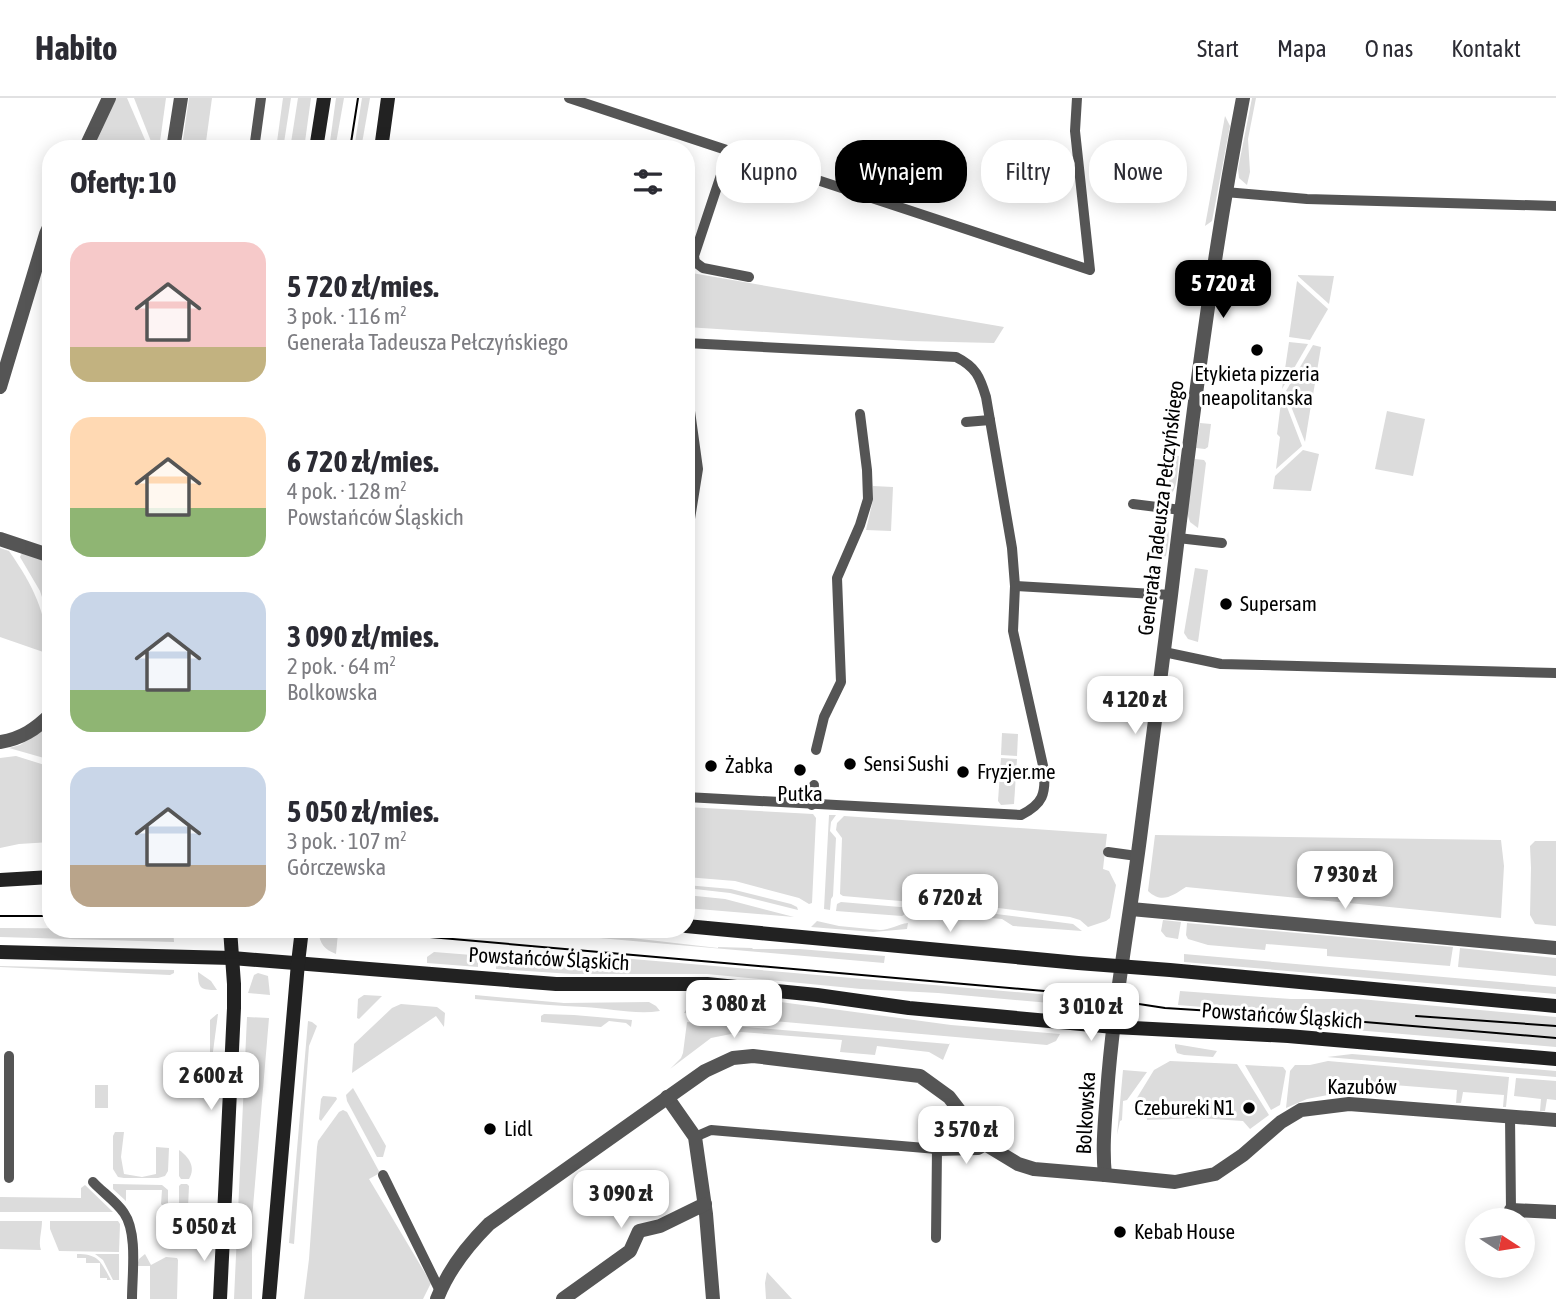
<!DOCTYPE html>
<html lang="pl">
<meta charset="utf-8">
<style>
:root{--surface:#fff;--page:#f7f7f7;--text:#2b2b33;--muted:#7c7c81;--line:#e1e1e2;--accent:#000}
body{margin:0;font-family:"Asap Condensed",sans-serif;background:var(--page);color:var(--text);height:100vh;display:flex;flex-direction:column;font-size:26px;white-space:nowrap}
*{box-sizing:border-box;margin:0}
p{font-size:23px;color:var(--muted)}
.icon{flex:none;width:38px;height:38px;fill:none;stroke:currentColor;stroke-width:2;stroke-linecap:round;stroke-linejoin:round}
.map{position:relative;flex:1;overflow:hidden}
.drawer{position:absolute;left:42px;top:42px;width:653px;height:798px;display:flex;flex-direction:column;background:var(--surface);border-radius:28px;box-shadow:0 4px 18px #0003}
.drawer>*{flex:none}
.top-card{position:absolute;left:716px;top:42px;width:665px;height:63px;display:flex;gap:14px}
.needle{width:46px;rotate:102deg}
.tools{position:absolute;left:1465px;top:1110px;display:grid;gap:14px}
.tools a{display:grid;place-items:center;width:70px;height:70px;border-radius:50%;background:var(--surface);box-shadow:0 4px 18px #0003;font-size:35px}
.price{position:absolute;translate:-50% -60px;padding:0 16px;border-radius:14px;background:#fff;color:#222;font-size:23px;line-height:46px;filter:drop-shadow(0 2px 4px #0008)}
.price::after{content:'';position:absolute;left:50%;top:42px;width:21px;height:16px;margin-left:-10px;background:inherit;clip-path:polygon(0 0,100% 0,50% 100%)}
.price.current{background:var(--accent);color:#fff}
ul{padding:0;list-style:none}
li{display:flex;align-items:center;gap:21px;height:175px;padding:0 28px}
li span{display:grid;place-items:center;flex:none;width:196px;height:140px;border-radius:21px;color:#555}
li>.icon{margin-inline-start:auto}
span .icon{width:84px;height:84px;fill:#fffc;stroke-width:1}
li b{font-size:30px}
h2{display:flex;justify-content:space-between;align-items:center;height:84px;padding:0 28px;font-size:30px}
.chip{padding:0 24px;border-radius:28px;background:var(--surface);box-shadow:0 4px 18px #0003;font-size:24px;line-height:63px}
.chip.current{background:var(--accent);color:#fff}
header{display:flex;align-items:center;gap:42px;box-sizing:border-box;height:98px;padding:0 35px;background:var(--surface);border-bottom:2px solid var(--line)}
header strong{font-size:33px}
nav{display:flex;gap:38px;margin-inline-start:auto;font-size:24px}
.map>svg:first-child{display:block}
.green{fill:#dcdcdc}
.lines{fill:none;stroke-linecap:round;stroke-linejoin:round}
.lane{stroke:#555;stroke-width:10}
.street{stroke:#555;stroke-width:14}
.secondary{stroke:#222;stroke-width:14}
.tram{stroke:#000;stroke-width:2}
.poi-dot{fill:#000;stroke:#fff;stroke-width:2.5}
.labels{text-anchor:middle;stroke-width:6;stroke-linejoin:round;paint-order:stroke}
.poi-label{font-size:21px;fill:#000;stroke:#fff;text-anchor:start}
.street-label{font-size:21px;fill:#000;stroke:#fff}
</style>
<header>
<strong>Habito</strong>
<nav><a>Start</a><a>Mapa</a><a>O nas</a><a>Kontakt</a></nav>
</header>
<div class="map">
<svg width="1556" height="1201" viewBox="0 0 1556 1201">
<rect width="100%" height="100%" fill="#fff"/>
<!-- green -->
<g class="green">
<polygon points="115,0 127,0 149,51 92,51"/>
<polygon points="134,0 166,0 159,51 154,51"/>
<polygon points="189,0 212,0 205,51 184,51 182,48"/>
<polygon points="283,0 291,0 283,51 276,51"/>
<polygon points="298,0 311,0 304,51 290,51"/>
<polygon points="336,0 344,0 335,51 329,51"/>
<polygon points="362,0 370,0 361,51 354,51"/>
<polygon points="1252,0 1256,0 1248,41 1250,74 1247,87 1239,80 1238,71"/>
<polygon points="1225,18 1230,28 1212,123 1205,128"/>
<polygon points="686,174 1004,229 994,245 909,243 686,229"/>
<polygon points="1298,177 1334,178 1329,206 1298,178"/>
<polygon points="1297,183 1328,211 1310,242 1289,239"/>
<polygon points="1289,244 1308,246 1282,291"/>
<polygon points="1313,247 1321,249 1312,303 1286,293"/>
<polygon points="1282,296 1302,348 1276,371 1280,339 1277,336"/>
<polygon points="1287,298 1311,307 1305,344"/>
<polygon points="1387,313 1425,321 1413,378 1375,371"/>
<polygon points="1200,325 1211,326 1208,349 1205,351 1196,350"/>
<polygon points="1303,352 1319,356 1311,393 1273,391 1275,378"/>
<path d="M 1175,358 L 1179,358 C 1177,372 1179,392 1167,401 L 1172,359 Z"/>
<polygon points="1195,361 1204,362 1206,365 1198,430 1190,424 1187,415"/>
<polygon points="873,388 893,389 891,433 866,432 873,402"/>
<path d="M 1164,423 C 1172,433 1168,446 1166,458 L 1159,461 Z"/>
<path d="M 0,450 L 9,453 C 34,489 45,512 49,556 L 0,539 Z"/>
<polygon points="22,455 51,465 51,526 40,493 20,459"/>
<polygon points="1195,470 1208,472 1198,544 1188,541 1184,535"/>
<polygon points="51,627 51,662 9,650 20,647"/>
<polygon points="1002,635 1018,636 1017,658 1001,657"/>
<polygon points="16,658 51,669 51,744 19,746 0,750 0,660"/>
<polygon points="1001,660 1017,661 1014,706 1001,707 998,703"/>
<polygon points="686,709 813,716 816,720 812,805 809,806 799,800 735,783 686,779"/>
<polygon points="829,717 836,717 831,724 830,733 836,740 833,798 831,801 830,812 824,811"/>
<polygon points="844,718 1107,736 1103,771 1109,773 1116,787 1110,820 1106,823 1088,829 1080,822 1070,819 951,804 923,805 843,798 840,796 842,740 836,732 837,725"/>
<path d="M 1155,737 L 1501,742 L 1504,768 L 1501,820 L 1186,789 C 1172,798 1162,806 1148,793 Z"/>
<polygon points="1535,743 1556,743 1556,828 1535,826 1530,817 1531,770 1530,748"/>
<polygon points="686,787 731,791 791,806 797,809 798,812 730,795 686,790"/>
<polygon points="686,797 725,801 794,819 686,810"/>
<polygon points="841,804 912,810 913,811 902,818 836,813 837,806"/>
<polygon points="927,813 973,813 1073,826 1082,833 1013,828 1002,821 921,814"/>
<polygon points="1163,822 1181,824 1178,841 1166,839 1161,833"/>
<path d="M 817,823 L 839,828 L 880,832 C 890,832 898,826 908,825 L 907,831 L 873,834 L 811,829 Z"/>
<polygon points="1187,825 1453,849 1450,868 1327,858 1327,851 1266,846 1265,852 1208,847 1188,841 1186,837"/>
<polygon points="0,830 173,831 174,844 0,839"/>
<polygon points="498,831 554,831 718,850 718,849 752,850 753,851 799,851 885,858 884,865"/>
<path d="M 319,834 L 338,835 L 336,856 C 325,852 319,845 319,834 Z"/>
<polygon points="1460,850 1556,860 1556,878 1458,869"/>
<polygon points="434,854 472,857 478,863 478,869 427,865 427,859"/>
<polygon points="574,856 1062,898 1061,906 938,895 861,891 707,876 572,876 496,871 496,865 503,860 573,866"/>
<polygon points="1184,856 1556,889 1556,896 1184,864"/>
<polygon points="0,868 174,872 174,875 170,877 0,869"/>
<path d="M 198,874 L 211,883 L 217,892 C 201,892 198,891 198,874 Z"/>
<polygon points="258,875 268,878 270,897 248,895 254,877"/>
<polygon points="1180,893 1291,901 1360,901 1556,919 1556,949 1355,932 1355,921 1178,907"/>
<polygon points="364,897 382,898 359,921 357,920 358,901"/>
<path d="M 475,897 L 564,905 L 649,904 L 656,908 L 660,913 C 635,917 609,910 584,909 C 547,907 511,904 475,901 Z"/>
<path d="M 710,898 L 773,903 L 951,927 L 1060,936 L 1056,943 L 1047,947 L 684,915 C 690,905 697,899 710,898 Z"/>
<polygon points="401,906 437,909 445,915 444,929 436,918 352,975 354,946 392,910"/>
<polygon points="217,916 218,916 212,961 210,961 210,922"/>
<polygon points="544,916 574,917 632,922 631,929 626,925 609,923 601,929 541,924 541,918"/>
<polygon points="247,919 269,920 252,1121 252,1201 234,1201"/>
<polygon points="308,923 312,924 317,928 309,948 294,1146 289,1145"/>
<polygon points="687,924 949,946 950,945 943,962 929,954 877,948 875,957 840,954 842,942 741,934 711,940 670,971 681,960 683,955"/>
<polygon points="1175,946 1217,953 1213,959 1184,957 1177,955 1175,949"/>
<polygon points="1352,956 1556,973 1556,979 1327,959"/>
<polygon points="1170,963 1237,966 1269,1017 1250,1031 1243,1023 1198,1020 1147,1022 1146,1009 1132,1008 1154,972"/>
<polygon points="1328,963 1509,979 1506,1009 1503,1009 1504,997 1463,994 1461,1005 1456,1005 1457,992 1381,986 1379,999 1375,998 1376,986 1371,986 1369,997 1351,996 1352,984 1340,982 1338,995 1307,1001 1286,1010 1290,973 1295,967 1310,967"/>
<polygon points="1245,967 1283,969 1286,973 1280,1007 1271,1012"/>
<polygon points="1123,972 1147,974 1127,1002 1123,1003 1122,1022 1120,1023 1117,1037"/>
<polygon points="1516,980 1556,983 1556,1002 1547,1001 1545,1013 1540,1013 1541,1001 1514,998"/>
<rect x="95" y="987" width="13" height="23"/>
<polygon points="353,990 386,1048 383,1059 377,1059 347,1003 346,997"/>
<polygon points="323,998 336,999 337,1001 321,1023 319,1021 321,1001"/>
<polygon points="343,1012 347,1014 380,1075 369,1081 431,1185 423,1201 304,1201 309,1161 317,1049 318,1043 339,1014"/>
<polygon points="115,1034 124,1034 121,1059 124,1076 142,1079 156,1076 156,1049 169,1050 168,1073 165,1078 158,1080 124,1080 118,1079 113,1071 113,1038"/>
<path d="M 179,1052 C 189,1059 196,1069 189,1081 L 181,1081 L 179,1078 Z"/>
<polygon points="113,1086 162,1087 168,1092 168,1111 165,1110 161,1106 162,1092 126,1092 126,1103 113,1091"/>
<polygon points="181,1086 187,1086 189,1088 188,1110 186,1111 181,1111 179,1108 179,1088"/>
<polygon points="85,1087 113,1114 0,1114 0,1099 81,1100 81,1090"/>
<path d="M 0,1123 L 42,1123 C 42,1133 38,1144 41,1152 L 0,1151 Z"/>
<polygon points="50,1123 118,1123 120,1126 119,1154 59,1153 50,1131"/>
<path d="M 77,1156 C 99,1156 101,1164 111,1182 L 107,1182 L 107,1180 L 100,1180 L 100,1165 L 86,1165 L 86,1160 L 77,1160 Z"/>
<polygon points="95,1156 119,1156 119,1182 113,1182 103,1162"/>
<polygon points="145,1156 151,1167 166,1159 177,1160 178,1162 177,1201 150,1201 150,1168 137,1168 139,1161"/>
<polygon points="767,1174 792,1201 766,1201 765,1185"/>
</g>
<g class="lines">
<!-- lane -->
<g class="lane">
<polyline points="569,0 1090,172 1075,33 1077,0"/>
<polyline points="250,51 255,44 261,0"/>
<polyline points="729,53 694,158 695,164 703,170 749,179"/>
<polyline points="1225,94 1307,101 1556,108"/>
<path d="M 686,245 L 956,259 C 976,269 980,279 986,299 L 1012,450 L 1015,488 L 1013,533 L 1044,672 C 1046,696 1043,706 1021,717 L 686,699"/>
<polyline points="966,324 990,322"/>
<polyline points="1133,406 1181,412"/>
<polyline points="686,435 689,427 698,371 689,306"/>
<polyline points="1178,440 1222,445"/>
<polyline points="1015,488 1171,497"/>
<polyline points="1164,554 1221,566 1556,575"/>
<polyline points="816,652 824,619 841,584 837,480 860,427 868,401 867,372 860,316"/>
<polyline points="812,707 814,687"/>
<polyline points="1108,754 1137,758"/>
<polyline points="9,958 9,1080"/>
<polyline points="1510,1018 1511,1112"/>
<polyline points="695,1039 711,1032 937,1051 936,1140"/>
<polyline points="383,1077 440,1193"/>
<path d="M 93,1084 C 102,1094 116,1103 124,1115 C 138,1135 132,1177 132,1201"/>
</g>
<!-- street -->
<g class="street">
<polyline points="85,51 109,0"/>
<polyline points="173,51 181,0"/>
<polyline points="0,289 46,136 51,125"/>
<polyline points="0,441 51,458"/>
<path d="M 0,644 C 21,641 36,631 51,616"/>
<polyline points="1131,811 1556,850"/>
<polyline points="667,999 695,1039 706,1116 713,1201"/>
<polyline points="937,1051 978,1050 985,1046"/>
<path d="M 1105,1077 C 1102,1050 1105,1022 1107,995 C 1113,910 1129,825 1140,740 C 1150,659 1161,578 1171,497 C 1191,330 1211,165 1243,0"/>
<polyline points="1511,1112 1556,1114"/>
<path d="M 437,1201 C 448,1172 467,1148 489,1126 L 705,973 L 733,960 L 753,958 L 920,978 L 949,999 L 985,1046 L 1018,1066 L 1034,1071 L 1105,1077 L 1175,1084 L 1215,1076 L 1243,1057 L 1281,1024 L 1301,1012 L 1349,1006 L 1556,1022"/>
<polyline points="563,1201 630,1153 639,1133 660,1128 705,1106"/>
</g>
<!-- secondary -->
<g class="secondary">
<polyline points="316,51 324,0"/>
<polyline points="381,51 388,0"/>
<polyline points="0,782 51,779"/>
<polyline points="686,828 1078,865 1170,872 1556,908"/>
<polyline points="0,854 232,860 556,886 707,886 817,897 909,910 1114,929 1288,938 1556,961"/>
<polyline points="220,1201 234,910 234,886 230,831"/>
<polyline points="269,1201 298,865 302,831"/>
</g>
<!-- tram -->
<g class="tram">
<polyline points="350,51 358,0"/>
<polyline points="0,818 51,818"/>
<polyline points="338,831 1067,895 1165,910 1293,918 1556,940"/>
<polyline points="1416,918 1556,928"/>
</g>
</g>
<!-- markers -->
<g class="poi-dot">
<circle cx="1257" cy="252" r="7"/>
<circle cx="1226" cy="506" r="7"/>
<circle cx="850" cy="666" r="7"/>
<circle cx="711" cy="668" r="7"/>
<circle cx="800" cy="672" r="7"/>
<circle cx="963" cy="674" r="7"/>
<circle cx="1249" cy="1010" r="7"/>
<circle cx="490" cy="1031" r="7"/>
<circle cx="1120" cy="1134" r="7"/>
</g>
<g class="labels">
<!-- poi labels -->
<g class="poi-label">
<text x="1257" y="283" text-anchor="middle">Etykieta pizzeria<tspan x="1257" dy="24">neapolitanska</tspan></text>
<text x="1240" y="513">Supersam</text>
<text x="864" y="673">Sensi Sushi</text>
<text x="725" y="675">Żabka</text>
<text x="977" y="681">Fryzjer.me</text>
<text x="800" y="703" text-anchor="middle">Putka</text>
<text x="1235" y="1017" text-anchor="end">Czebureki N1</text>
<text x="504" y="1038">Lidl</text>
<text x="1134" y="1141">Kebab House</text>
</g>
<!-- street labels -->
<g class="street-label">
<text transform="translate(1161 410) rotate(-83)" y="7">Generała Tadeusza Pełczyńskiego</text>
<text transform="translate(549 861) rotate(3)" y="7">Powstańców Śląskich</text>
<text transform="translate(1282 918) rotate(4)" y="7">Powstańców Śląskich</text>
<text x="1362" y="996">Kazubów</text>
<text transform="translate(1086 1015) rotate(-87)" y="7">Bolkowska</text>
</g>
</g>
</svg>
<div class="tools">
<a><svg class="needle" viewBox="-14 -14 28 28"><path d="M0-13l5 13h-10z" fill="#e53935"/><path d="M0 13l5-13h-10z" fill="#7c7c81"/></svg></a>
</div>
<b class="price current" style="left:1223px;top:222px">5 720 zł</b>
<b class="price" style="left:1135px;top:638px">4 120 zł</b>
<b class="price" style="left:1345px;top:813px">7 930 zł</b>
<b class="price" style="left:950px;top:836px">6 720 zł</b>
<b class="price" style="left:734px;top:942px">3 080 zł</b>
<b class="price" style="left:1091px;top:945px">3 010 zł</b>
<b class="price" style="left:211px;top:1014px">2 600 zł</b>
<b class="price" style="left:966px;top:1068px">3 570 zł</b>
<b class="price" style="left:621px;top:1132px">3 090 zł</b>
<b class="price" style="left:204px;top:1165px">5 050 zł</b>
<div class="top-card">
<a class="chip">Kupno</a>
<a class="chip current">Wynajem</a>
<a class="chip">Filtry</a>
<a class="chip">Nowe</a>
</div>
<section class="drawer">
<h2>Oferty: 10<svg class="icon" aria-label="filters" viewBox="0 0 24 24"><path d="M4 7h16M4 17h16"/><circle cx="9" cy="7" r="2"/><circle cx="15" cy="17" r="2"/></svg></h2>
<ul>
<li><span style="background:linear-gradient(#f6c9c9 75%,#c2b280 0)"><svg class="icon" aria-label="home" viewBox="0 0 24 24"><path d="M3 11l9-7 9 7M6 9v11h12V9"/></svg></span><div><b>5 720 zł/mies.</b><p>3 pok. · 116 m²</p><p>Generała Tadeusza Pełczyńskiego</p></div></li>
<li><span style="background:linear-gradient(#ffd9b3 65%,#8fb573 0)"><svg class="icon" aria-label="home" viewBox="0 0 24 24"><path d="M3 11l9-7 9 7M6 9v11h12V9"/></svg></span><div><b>6 720 zł/mies.</b><p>4 pok. · 128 m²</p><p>Powstańców Śląskich</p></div></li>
<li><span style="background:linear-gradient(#c9d6e8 70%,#8fb573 0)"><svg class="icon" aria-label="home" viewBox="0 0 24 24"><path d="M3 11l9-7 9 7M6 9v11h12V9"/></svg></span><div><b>3 090 zł/mies.</b><p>2 pok. · 64 m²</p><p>Bolkowska</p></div></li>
<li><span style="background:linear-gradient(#c9d6e8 70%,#b9a48a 0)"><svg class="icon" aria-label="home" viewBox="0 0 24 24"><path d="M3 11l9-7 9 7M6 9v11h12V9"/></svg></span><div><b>5 050 zł/mies.</b><p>3 pok. · 107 m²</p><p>Górczewska</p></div></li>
</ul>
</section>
</div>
